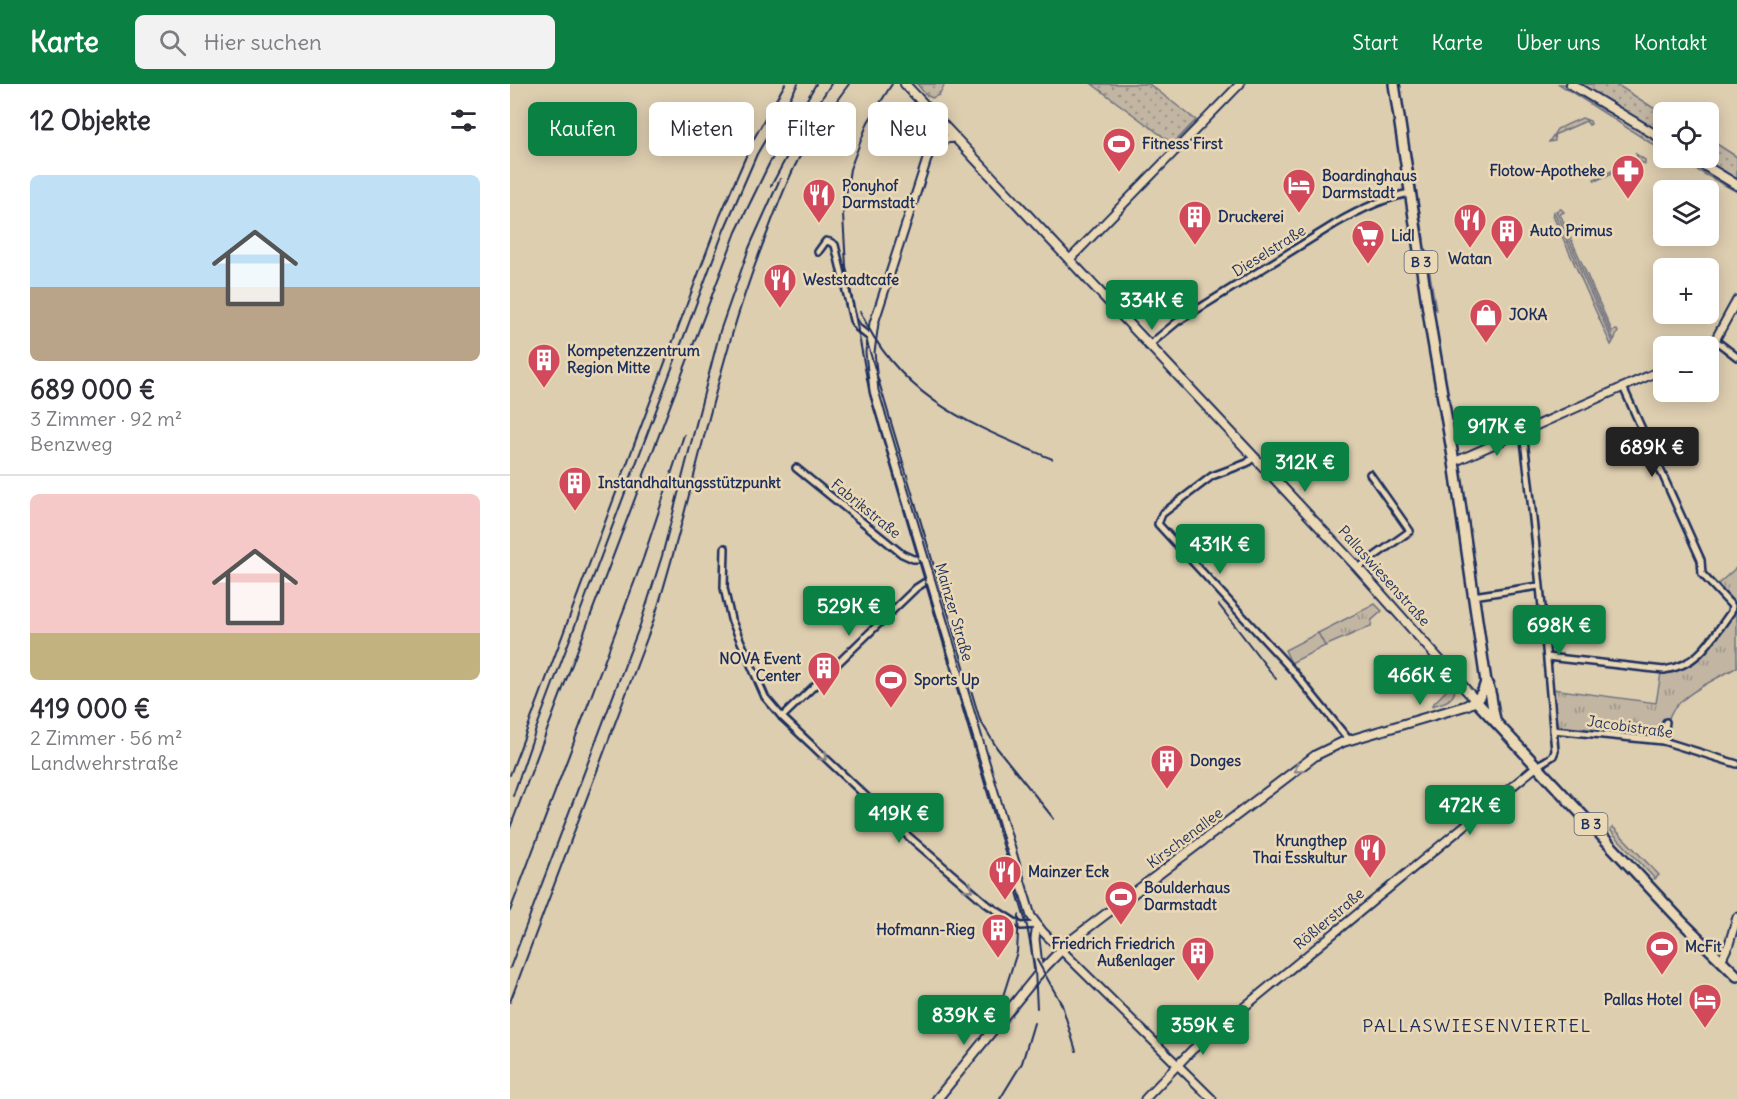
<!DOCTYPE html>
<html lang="de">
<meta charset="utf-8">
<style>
:root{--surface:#fff;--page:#f2f2f3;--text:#2b2b33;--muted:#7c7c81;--line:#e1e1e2;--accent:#0b8043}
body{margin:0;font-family:Delius,sans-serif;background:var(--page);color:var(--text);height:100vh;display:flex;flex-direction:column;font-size:22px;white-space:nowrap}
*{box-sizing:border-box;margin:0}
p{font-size:20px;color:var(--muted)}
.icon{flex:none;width:33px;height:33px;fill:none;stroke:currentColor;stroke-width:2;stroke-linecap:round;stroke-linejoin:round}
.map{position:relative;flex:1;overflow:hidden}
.panel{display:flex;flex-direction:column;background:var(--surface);width:510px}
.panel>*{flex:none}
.hud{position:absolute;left:18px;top:18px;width:570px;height:54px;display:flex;gap:12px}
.fabs{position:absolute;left:1143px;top:18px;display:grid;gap:12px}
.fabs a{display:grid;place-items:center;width:66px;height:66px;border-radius:9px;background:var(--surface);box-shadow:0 3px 15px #0003;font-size:30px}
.price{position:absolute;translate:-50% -51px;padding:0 14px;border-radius:6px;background:var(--accent);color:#fff;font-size:20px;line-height:39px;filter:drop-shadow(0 2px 3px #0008)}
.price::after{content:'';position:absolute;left:50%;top:36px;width:18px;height:14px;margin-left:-9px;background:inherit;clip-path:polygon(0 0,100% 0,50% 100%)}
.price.active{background:#222;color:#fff}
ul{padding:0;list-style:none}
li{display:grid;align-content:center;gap:12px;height:318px;padding:0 30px}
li+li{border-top:2px solid var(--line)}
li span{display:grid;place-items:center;height:186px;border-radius:9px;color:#555}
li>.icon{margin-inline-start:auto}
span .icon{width:108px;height:108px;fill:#fffc;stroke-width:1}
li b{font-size:26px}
h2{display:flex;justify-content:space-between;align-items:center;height:72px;padding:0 30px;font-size:26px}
.pill{padding:0 21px;border-radius:9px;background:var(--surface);box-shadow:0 3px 15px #0003;font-size:21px;line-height:54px}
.pill.active{background:var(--accent);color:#fff}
header{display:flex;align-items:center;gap:36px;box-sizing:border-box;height:84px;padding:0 30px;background:var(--accent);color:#fff}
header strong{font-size:28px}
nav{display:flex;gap:33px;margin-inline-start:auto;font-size:21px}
.search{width:420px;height:54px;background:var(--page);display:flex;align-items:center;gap:15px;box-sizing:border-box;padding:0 21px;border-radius:9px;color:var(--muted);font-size:22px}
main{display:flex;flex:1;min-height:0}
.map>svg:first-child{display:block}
.grass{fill:url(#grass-dots);stroke:#6e7280;stroke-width:1.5}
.park{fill:url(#park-tufts);stroke:#6e7280;stroke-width:1.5}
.pitch{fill:#c2b6a3;stroke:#6e7280;stroke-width:1.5}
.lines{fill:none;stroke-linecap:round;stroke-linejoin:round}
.minor-casing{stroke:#1b2f5e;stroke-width:10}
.tertiary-casing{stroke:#1b2f5e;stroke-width:11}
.secondary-casing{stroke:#1b2f5e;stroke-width:12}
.primary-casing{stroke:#1b2f5e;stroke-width:14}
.minor{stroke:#ebd8b5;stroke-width:5}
.tertiary{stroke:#ebd8b5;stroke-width:7}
.secondary{stroke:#ebd8b5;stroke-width:8}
.primary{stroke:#ebd8b5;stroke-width:9}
.rail{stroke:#1b2f5e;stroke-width:2}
.oneway{stroke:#83848a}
.labels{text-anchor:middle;stroke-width:5;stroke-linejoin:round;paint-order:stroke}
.shield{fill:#ebd8b5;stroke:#596278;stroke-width:1.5}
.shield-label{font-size:14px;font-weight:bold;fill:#1b2f5e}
.poi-label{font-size:15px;font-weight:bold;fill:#1b2f5e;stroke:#ebd8b5;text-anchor:start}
.street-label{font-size:15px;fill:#1b2f5e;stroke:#ebd8b5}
.quarter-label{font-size:18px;letter-spacing:1.5px;fill:#1b2f5e;stroke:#ebd8b5}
</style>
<header>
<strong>Karte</strong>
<div class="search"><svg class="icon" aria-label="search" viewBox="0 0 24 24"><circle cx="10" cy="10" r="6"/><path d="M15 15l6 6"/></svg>Hier suchen</div>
<nav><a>Start</a><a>Karte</a><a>Über uns</a><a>Kontakt</a></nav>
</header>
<main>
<section class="panel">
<h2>12 Objekte<svg class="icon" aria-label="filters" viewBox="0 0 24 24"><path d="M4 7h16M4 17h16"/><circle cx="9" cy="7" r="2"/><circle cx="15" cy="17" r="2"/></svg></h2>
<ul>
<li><span style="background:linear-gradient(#bfe0f5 60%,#b9a48a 0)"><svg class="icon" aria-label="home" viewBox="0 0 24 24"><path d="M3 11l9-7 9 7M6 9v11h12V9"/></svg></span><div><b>689 000 €</b><p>3 Zimmer · 92 m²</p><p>Benzweg</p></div></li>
<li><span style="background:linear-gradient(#f6c9c9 75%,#c2b280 0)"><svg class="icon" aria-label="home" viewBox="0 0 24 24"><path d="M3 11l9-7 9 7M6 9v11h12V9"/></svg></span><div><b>419 000 €</b><p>2 Zimmer · 56 m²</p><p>Landwehrstraße</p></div></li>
</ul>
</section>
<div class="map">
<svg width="1227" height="1015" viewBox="0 0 1227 1015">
<defs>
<pattern id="grass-dots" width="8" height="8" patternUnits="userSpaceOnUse" patternTransform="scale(1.5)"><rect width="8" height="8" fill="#c2b6a3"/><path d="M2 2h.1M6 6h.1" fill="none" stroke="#9d9488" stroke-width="1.8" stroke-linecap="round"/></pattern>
<pattern id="park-tufts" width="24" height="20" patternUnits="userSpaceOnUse" patternTransform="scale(1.5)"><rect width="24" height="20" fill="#c2b6a3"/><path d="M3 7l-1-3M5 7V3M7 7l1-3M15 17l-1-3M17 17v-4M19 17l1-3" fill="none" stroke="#9d9488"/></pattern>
</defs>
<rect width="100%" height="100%" fill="#deceb0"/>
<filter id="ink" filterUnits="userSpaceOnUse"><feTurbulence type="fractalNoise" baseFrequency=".0167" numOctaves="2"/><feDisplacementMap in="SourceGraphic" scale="12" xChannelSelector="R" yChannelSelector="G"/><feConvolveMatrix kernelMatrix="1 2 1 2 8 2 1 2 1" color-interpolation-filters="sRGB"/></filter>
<g filter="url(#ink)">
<!-- grass -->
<g class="grass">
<polygon points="407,0 435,0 429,11 422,14 416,11"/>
<polygon points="582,0 639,0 686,36 663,60"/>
<polygon points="1049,0 1054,0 1153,61 1153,67"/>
<polygon points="1069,0 1106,0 1153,30 1153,52"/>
<polygon points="1072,34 1080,37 1081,40 1079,41 1076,37 1044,51 1045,57 1039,58 1047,45"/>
<polygon points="1199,55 1227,73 1227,95 1189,74 1198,74"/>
<polygon points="1126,70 1135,76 1135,80 1129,77 1085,97 1084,95 1128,75"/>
<polygon points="1165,74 1175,74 1227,105 1227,108"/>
<polygon points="905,97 914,155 912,154 903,99"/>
<polygon points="1051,125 1054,128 1050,130 1102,247 1107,246 1108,248 1104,256 1046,127"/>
<polygon points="1044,128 1103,258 1101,261 1043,132"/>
<polygon points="916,166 926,226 923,225 914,171"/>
<path d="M 940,596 L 945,605 C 944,618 931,619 921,622 L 936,607 L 933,603 Z"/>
<polygon points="1103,743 1149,791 1145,795 1100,746"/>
</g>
<!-- park -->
<g class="park">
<path d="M 1227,483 L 1227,583 C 1207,595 1163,613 1158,637 C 1157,644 1159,650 1161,656 L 1047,644 L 1043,605 L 1146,619 L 1151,589 C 1188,588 1202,558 1222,532 L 1225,523 L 1208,500 Z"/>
<polygon points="865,520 872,527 862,536 861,542 815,562 808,549"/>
</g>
<!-- pitch -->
<polygon class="pitch" points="808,549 815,562 781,579 775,566"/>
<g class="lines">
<!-- minor casing -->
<g class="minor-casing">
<g id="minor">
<polyline points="308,168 316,157 320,158 325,161 343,236 348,244 362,255"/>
<polyline points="1205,256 1227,273"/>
<path d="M 638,262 L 667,238 L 825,140 C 849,126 873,114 900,109"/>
<path d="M 1013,348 C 1026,454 1036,560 1045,667 L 1043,672 L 1027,682"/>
<polyline points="744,373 737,379 702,392 652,430 648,440 783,587 839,656"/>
<polyline points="286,384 392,470 403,475 414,475"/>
<polyline points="215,464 214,504 221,535 255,613 272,633 398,752 478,821 511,842 527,841"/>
<polyline points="848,484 900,447 860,390"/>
<polyline points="963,512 1029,502"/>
<path d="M 1037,573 L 1154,586 C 1190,581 1201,555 1221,528 L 1222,522 L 1192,490 L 1191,476 L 1113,303"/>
<polyline points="272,633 406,504 420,495"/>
<polyline points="1043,646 1153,657 1227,680"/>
<polyline points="1153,657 1156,638"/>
</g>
</g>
<!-- tertiary casing -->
<g class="tertiary-casing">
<g id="tertiary">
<polyline points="426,34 420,66 364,239 360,268 364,307 521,832 533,848 702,1015"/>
<polyline points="420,66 435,55 445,54"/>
<polyline points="559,176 730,0"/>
<polyline points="1198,264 1204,258 1227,216"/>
<polyline points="944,378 1154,285"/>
<polyline points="527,841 525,855 529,890"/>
<polyline points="1211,877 1219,860 1227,833"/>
<polyline points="635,1015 682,966 1027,682"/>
</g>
</g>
<!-- secondary casing -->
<g class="secondary-casing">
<g id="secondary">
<polyline points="395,0 848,484 966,617 955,622 833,658 806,671 559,858 530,888 427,1015"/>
<polyline points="1061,0 1154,56"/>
<polyline points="1182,74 1227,101"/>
</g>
</g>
<!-- primary casing -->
<g class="primary-casing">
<g id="primary">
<path d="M 884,0 L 921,246 L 944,378 L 976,598 C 983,608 981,625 986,638"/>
<polyline points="976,598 973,607 966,617 1172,838 1227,892"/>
</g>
</g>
<!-- minor -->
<use href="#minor" class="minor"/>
<!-- tertiary -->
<use href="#tertiary" class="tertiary"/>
<!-- secondary -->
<use href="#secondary" class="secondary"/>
<!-- primary -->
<use href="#primary" class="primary"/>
<!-- rail -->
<g class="rail">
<polyline points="382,0 358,38 340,85 333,131 336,182 360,311 517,842 525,886 527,924"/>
<polyline points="261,102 290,48 321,0"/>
<path d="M 350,227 C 390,315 460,340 542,375"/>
<polyline points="357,258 470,636 487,664 544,735"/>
<polyline points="709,521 766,595"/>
<polyline points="0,691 210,132 243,56 275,0"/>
<polyline points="3,712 26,645 214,146 247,70 288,0"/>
<polyline points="0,744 226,148 259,80 306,0"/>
<polyline points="0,827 133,475 174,351"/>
<polyline points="527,876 552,921 566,967"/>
<polyline points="0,884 130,541 152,472 210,247 239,164 270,95"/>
<polyline points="493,912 507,868 509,831"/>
<path d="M 0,918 L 142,541 C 185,410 206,275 258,147 C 267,123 276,99 288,76 C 303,49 321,24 339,0"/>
<polyline points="490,1015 512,979 524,939"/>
</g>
</g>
<!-- one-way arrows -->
<defs><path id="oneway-chevron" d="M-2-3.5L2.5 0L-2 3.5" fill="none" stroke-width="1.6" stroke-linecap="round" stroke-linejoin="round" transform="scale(1.5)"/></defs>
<g class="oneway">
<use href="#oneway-chevron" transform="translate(314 673) rotate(43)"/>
<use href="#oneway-chevron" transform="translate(788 685) rotate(143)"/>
<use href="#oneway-chevron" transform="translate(459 804) rotate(41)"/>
</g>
</g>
<!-- icons -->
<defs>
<g id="stadium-pin" transform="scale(1.725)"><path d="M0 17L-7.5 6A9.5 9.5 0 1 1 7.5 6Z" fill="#d1495b" stroke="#ebd8b5"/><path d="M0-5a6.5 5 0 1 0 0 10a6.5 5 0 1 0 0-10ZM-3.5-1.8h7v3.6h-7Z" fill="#fff"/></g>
<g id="pharmacy-pin" transform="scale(1.725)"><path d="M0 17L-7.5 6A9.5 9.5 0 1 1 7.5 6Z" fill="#d1495b" stroke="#ebd8b5"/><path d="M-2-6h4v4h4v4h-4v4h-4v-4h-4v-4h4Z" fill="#fff"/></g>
<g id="hotel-pin" transform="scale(1.725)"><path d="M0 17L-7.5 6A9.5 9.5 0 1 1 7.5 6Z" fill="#d1495b" stroke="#ebd8b5"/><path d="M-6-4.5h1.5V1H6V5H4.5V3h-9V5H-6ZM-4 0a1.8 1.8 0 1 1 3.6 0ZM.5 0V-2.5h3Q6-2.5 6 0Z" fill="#fff"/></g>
<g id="restaurant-pin" transform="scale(1.725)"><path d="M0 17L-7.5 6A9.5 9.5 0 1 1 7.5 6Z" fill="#d1495b" stroke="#ebd8b5"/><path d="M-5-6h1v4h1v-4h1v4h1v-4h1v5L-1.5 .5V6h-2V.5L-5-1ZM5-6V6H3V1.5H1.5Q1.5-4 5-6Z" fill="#fff"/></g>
<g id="building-pin" transform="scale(1.725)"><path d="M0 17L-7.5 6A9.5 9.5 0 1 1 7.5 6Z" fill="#d1495b" stroke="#ebd8b5"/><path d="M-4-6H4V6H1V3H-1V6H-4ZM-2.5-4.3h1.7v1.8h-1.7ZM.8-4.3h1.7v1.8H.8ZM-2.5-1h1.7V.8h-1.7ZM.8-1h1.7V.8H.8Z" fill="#fff"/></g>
<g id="supermarket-pin" transform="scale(1.725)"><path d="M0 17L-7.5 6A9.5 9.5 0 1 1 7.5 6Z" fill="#d1495b" stroke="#ebd8b5"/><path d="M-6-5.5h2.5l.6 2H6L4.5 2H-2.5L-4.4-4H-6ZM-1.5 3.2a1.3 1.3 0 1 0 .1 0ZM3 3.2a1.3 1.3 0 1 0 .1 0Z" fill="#fff"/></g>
<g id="shop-pin" transform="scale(1.725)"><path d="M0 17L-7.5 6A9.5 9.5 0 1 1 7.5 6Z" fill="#d1495b" stroke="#ebd8b5"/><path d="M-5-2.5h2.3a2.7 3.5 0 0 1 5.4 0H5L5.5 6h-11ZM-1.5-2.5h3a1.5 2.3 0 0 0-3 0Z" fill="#fff"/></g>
</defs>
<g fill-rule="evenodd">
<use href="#stadium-pin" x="609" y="60"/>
<use href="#pharmacy-pin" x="1118" y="87"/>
<use href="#hotel-pin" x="789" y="101"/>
<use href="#restaurant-pin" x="309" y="111"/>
<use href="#building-pin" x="685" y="133"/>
<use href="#restaurant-pin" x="960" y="136"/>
<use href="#building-pin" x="997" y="147"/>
<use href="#supermarket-pin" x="858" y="152"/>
<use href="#restaurant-pin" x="270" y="196"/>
<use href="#shop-pin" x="976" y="231"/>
<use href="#building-pin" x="34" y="276"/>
<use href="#building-pin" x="65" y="399"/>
<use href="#building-pin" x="314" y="584"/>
<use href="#stadium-pin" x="381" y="596"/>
<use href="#building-pin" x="657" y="677"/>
<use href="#restaurant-pin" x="860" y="766"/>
<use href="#restaurant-pin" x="495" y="788"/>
<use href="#stadium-pin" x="611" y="813"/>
<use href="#building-pin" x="488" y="846"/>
<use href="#stadium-pin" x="1152" y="863"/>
<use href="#building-pin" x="688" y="869"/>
<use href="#hotel-pin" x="1195" y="916"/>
</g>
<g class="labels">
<!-- shield labels -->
<g class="shield">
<rect x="894.5" y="167" width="33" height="22" rx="4.5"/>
<rect x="1064.5" y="729" width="33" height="22" rx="4.5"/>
</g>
<g class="shield-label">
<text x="911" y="183">B 3</text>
<text x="1081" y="745">B 3</text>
</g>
<!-- poi labels -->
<g class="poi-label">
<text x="632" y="65">Fitness First</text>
<text x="1095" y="92" text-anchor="end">Flotow-Apotheke</text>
<text x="812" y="97">Boardinghaus<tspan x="812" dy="17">Darmstadt</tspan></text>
<text x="332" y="107">Ponyhof<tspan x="332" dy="17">Darmstadt</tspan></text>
<text x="708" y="138">Druckerei</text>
<text x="1020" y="152">Auto Primus</text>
<text x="881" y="157">Lidl</text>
<text x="960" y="180" text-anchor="middle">Watan</text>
<text x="293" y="201">Weststadtcafe</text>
<text x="999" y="236">JOKA</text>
<text x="57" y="272">Kompetenzzentrum<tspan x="57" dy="17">Region Mitte</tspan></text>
<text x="88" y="404">Instandhaltungsstützpunkt</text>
<text x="291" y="580" text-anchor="end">NOVA Event<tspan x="291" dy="17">Center</tspan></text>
<text x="404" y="601">Sports Up</text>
<text x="680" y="682">Donges</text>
<text x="837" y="762" text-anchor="end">Krungthep<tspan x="837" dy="17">Thai Esskultur</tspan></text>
<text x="518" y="793">Mainzer Eck</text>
<text x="634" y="809">Boulderhaus<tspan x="634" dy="17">Darmstadt</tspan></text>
<text x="465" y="851" text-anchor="end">Hofmann-Rieg</text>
<text x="665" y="865" text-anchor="end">Friedrich Friedrich<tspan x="665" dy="17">Außenlager</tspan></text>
<text x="1175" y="868">McFit</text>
<text x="1172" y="921" text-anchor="end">Pallas Hotel</text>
</g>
<!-- street labels -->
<g class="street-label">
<text transform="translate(759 167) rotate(-32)" y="5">Dieselstraße</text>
<text transform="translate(356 425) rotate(39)" y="5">Fabrikstraße</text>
<text transform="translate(874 492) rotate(48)" y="5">Pallaswiesenstraße</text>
<text transform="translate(444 528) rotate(74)" y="5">Mainzer Straße</text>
<text transform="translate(1120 643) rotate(8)" y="5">Jacobistraße</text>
<text transform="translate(675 754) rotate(-37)" y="5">Kirschenallee</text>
<text transform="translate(819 835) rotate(-40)" y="5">Rößlerstraße</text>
</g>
<!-- quarter labels -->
<g class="quarter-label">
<text x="967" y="948">PALLASWIESENVIERTEL</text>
</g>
</g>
</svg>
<div class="fabs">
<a><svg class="icon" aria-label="locate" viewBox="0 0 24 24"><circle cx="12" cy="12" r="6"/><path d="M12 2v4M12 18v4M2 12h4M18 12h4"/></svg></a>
<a><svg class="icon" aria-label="layers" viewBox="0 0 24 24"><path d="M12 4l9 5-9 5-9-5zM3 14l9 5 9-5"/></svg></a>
<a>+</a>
<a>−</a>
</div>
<b class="price" style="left:642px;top:247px">334K €</b>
<b class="price" style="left:987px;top:373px">917K €</b>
<b class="price active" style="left:1142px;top:394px">689K €</b>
<b class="price" style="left:795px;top:409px">312K €</b>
<b class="price" style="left:710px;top:491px">431K €</b>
<b class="price" style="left:339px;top:553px">529K €</b>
<b class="price" style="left:1049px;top:572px">698K €</b>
<b class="price" style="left:910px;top:622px">466K €</b>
<b class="price" style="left:960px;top:752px">472K €</b>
<b class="price" style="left:389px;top:760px">419K €</b>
<b class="price" style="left:454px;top:962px">839K €</b>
<b class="price" style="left:693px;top:972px">359K €</b>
<div class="hud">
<a class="pill active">Kaufen</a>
<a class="pill">Mieten</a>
<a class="pill">Filter</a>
<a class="pill">Neu</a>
</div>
</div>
</main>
